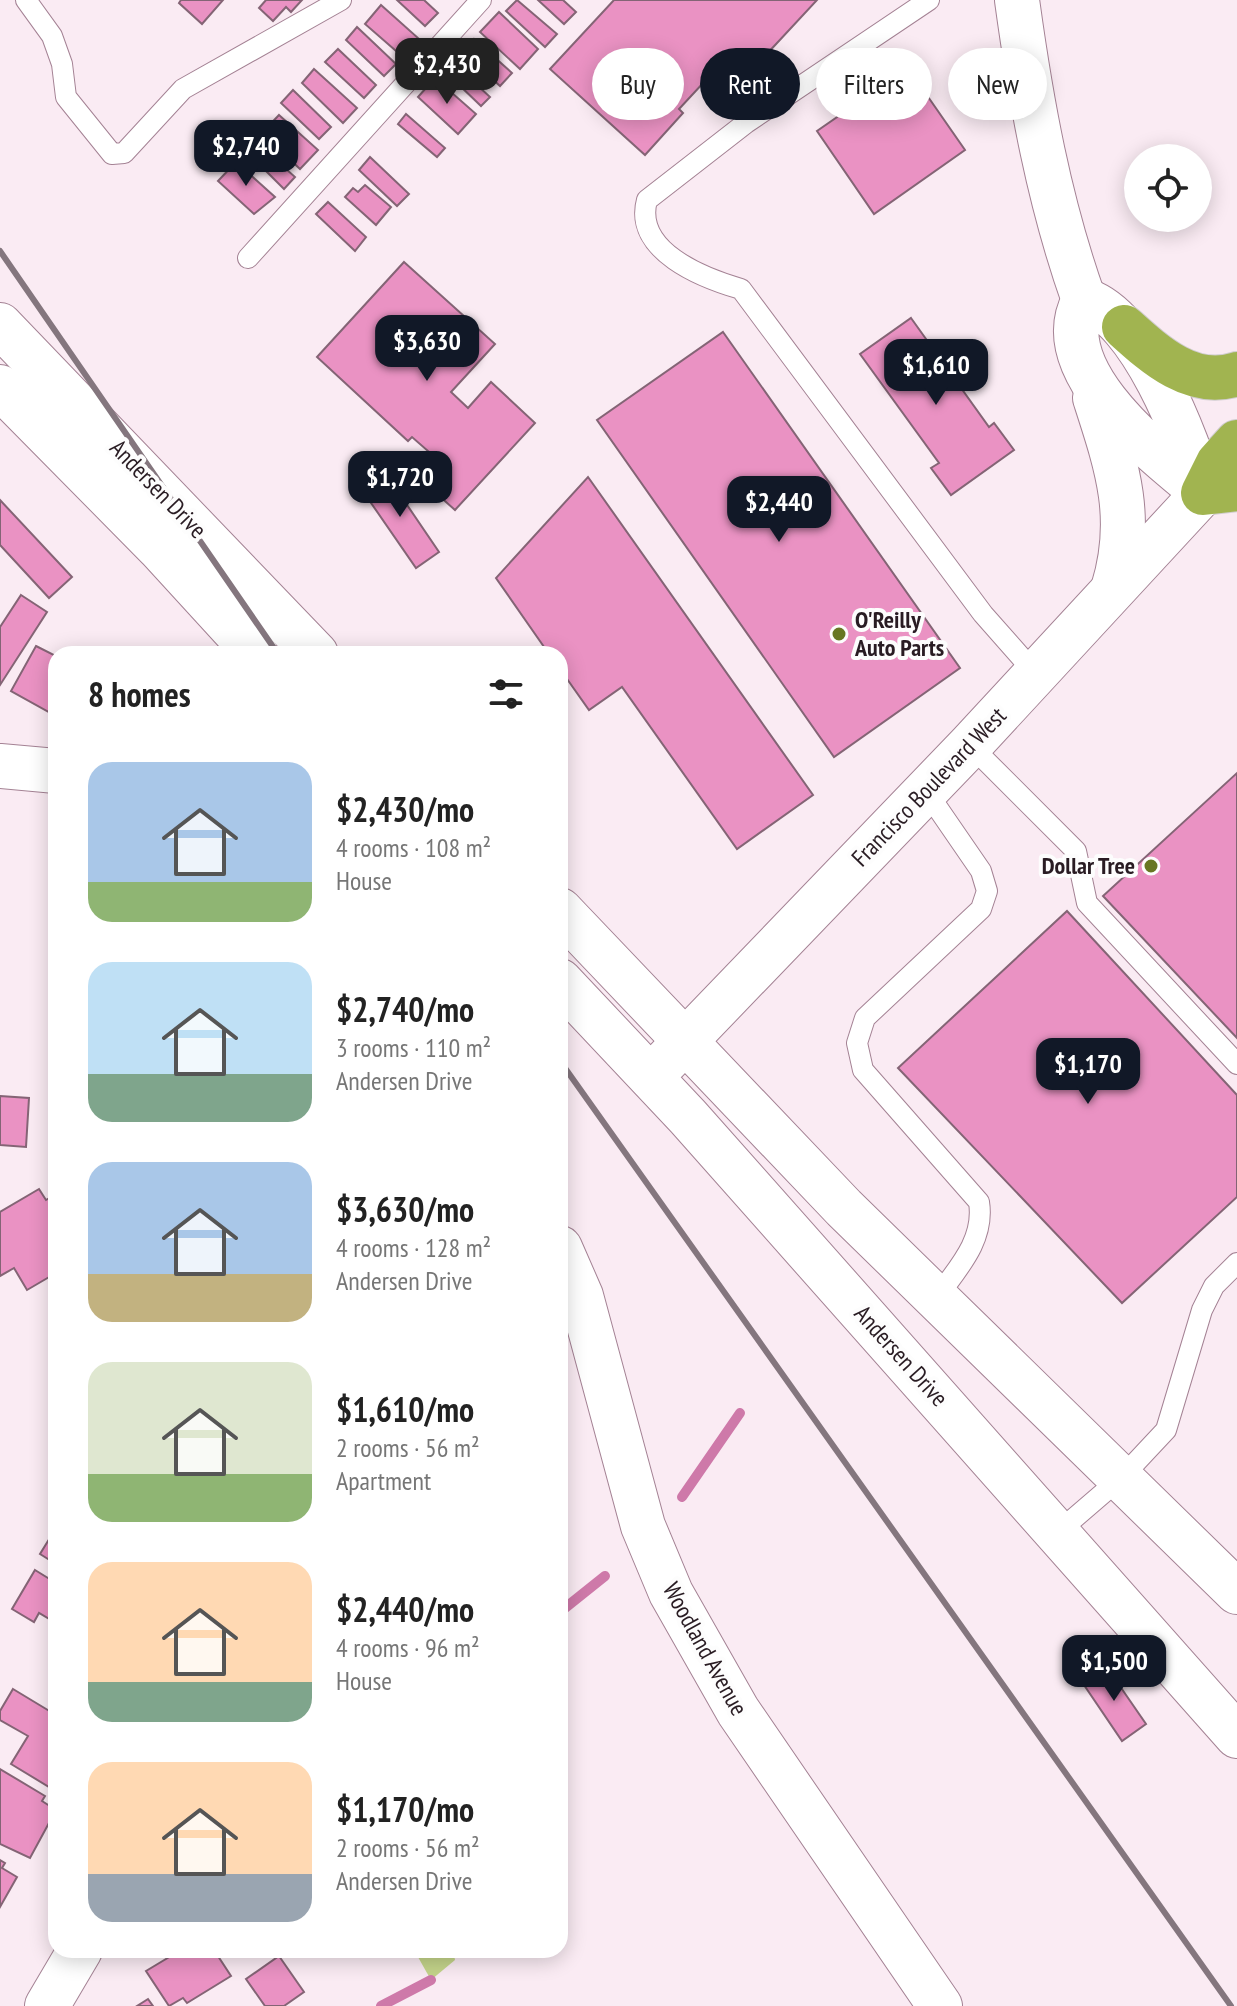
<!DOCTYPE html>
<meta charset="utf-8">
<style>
:root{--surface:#fff;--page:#f6f6f6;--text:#222;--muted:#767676;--accent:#111827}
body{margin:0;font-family:"PT Sans Narrow",sans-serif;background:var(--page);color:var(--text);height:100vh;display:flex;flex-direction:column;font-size:30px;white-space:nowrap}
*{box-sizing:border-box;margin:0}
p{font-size:26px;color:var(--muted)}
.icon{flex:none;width:44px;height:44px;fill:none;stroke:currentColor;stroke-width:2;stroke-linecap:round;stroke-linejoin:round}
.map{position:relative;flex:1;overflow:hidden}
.details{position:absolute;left:48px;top:646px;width:520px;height:1312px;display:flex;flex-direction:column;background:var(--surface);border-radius:24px;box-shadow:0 4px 20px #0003}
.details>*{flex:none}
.hud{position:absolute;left:592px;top:48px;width:524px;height:72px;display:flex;gap:16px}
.tools{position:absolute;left:1124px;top:144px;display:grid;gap:16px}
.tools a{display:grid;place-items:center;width:88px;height:88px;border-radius:50%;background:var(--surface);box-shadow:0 4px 20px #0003;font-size:40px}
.price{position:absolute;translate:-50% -68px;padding:0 18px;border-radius:16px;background:var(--accent);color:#fff;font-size:26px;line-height:52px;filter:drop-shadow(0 2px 4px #0008)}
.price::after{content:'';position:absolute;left:50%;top:48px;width:24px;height:18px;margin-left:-12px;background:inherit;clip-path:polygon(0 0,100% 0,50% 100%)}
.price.selected{background:#222;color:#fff}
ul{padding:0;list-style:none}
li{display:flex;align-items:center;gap:24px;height:200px;padding:0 40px}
li span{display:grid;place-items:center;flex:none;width:224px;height:160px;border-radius:24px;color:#555}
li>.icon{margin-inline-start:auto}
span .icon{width:96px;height:96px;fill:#fffc;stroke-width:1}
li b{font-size:34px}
h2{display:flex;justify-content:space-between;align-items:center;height:96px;padding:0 40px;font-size:34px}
.tag{padding:0 28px;border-radius:36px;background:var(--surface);box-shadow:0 4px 20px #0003;font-size:28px;line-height:72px}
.tag.selected{background:var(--accent);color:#fff}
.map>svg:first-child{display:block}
.green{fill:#c4d48a}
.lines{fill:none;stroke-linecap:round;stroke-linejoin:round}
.stream{stroke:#ce79a9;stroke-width:10}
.building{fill:#ea92c3;stroke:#846475;stroke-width:2}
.service-casing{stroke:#a48294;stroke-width:22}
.tertiary-casing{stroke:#a48294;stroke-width:46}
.secondary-casing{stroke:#a48294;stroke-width:46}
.motorway-casing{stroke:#d0cdcf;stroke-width:46}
.service{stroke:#fff;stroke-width:20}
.tertiary{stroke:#fff;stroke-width:44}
.secondary{stroke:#fff;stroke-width:44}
.motorway{stroke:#a1b450;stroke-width:44}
.rail{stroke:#84767e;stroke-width:6}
.poi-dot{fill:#687623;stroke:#fdfdfd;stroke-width:3}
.labels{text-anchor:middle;stroke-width:8;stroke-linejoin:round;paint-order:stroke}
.street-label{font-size:24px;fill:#291c23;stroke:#fdfdfd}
.poi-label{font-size:24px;font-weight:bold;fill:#291c23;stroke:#fdfdfd;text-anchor:start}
</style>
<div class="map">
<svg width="1237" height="2006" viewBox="0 0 1237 2006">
<rect width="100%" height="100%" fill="#faebf3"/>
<!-- green -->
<polygon class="green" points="414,1950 453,1950 455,1960 431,1980"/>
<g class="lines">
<!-- stream -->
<g class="stream">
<polyline points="682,1497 740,1413"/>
<polyline points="560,1612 605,1576"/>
<polyline points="381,2006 431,1980"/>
</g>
</g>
<!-- building -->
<g class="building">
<polygon points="181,0 223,0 202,24 179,3"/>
<polygon points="266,0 302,0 291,12 286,7 273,21 259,8"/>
<polygon points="397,0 424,0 438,13 425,26"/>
<polygon points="517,0 557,34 545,47 506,11"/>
<polygon points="538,0 563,0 576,12 564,24"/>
<polygon points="614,0 817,0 764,57 757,51 744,65 731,53 679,109 683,113 645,155 550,69"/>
<polygon points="381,5 418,38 403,57 365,24"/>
<polygon points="499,12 538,49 520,69 480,32"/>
<polygon points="357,27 396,64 384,76 346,40"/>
<polygon points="474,39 512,73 500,86 463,52"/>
<polygon points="338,49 376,85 364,98 325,62"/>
<polygon points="456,65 465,74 474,65 487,77 478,86 490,97 481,106 457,83 453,87 445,80"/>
<polygon points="908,68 965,150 874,214 817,131"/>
<polygon points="314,69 357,108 343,123 302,83"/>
<polygon points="435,78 476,114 458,134 418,97"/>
<polygon points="293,90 331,127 319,139 281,103"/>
<polygon points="406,114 445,148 437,157 398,124"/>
<polygon points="279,115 318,150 300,169 262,133"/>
<polygon points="258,144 295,177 284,189 249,154"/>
<polygon points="370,157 409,194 397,206 359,170"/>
<polygon points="236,162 275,197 254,214 218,181"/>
<polygon points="365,185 391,207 376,225 345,197 353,188 358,192"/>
<polygon points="328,202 366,237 355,251 316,214"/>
<polygon points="404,262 495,344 451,392 468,408 491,382 535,423 455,510 410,470 428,451 412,437 408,441 317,357"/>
<polygon points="911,318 989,427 994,423 1014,450 951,495 931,468 939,463 860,354"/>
<polygon points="723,332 960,668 834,757 597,420"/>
<polygon points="384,471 439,552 416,568 360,487"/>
<polygon points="588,477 813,795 737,849 622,687 589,710 560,669 560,654 549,654 496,578"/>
<polygon points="0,500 72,577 49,598 0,545"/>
<polygon points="21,595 47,612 0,685 0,627"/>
<polygon points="36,646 56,656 56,716 11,691"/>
<polygon points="1237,773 1237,1038 1103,896"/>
<polygon points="1067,911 1237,1095 1237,1197 1122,1303 898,1068"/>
<polygon points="0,1096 29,1098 26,1147 0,1145"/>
<polygon points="39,1189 46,1200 56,1194 56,1273 27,1290 14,1268 0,1276 0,1212"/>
<polygon points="56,1528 56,1564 40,1554"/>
<polygon points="35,1570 56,1583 56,1623 39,1613 34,1622 12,1609"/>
<polygon points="1106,1666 1146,1724 1122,1741 1082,1682"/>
<polygon points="13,1689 56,1715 56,1788 49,1787 11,1764 28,1736 0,1720 0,1711"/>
<polygon points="0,1769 45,1796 42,1801 56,1810 30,1858 0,1844"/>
<polygon points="0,1860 5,1863 2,1868 17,1877 0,1907"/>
<polygon points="181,1950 214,1950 231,1976 187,2003 183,1998 169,2006 146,1971"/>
<polygon points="279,1956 304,1992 284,2006 265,2006 246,1979"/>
<polygon points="148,1999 153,2006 137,2006"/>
</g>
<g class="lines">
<!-- service casing -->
<g class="service-casing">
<g id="service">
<polyline points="26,0 52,36 62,64 66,97 112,154 124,153 183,89 341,0"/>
<path d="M 929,0 L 746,123 L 647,200 C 633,251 703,278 741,289 L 983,614 L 1036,674"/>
<polyline points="248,258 481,0"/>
<polyline points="970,745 1076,851 1087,903 1237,1064"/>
<path d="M 926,791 L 981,871 L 987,891 L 981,909 L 865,1018 L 857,1043 L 863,1070 L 979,1202 C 985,1240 958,1268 937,1297"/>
<polyline points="1058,1532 1122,1477 1166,1430 1202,1310 1214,1286 1237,1263"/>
</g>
</g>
<!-- tertiary casing -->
<g class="tertiary-casing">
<g id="tertiary">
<path d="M 1017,0 C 1031,102 1049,202 1084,300"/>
<polyline points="0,766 56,771"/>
<polyline points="560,1248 581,1296 643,1526 671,1593 738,1711 940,2006"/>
<polyline points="47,2006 80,1950"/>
</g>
</g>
<!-- secondary casing -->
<g class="secondary-casing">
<g id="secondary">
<path d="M 1084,300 C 1140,315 1188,440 1203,493 C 1155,453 1046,370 1084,300 Z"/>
<polyline points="0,325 316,654"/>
<polyline points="0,387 159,548 256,654"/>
<path d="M 1095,398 C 1117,466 1135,518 1113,589"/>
<polyline points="560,910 844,1208 1237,1592"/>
<polyline points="560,981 688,1117 1237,1736"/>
<polyline points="666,1061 970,745 1203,493"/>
</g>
</g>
<!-- motorway casing -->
<g class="motorway-casing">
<g id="motorway">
<path d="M 1124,327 C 1155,355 1192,389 1237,374"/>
<polyline points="1237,442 1218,463 1203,493 1237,489"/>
</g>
</g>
<!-- service -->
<use href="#service" class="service"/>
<!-- tertiary -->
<use href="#tertiary" class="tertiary"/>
<!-- secondary -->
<use href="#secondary" class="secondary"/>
<!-- motorway -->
<use href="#motorway" class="motorway"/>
<!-- rail -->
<g class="rail">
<polyline points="0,251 278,654"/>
<polyline points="560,1061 1231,2006"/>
</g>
</g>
<!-- markers -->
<g class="poi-dot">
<circle cx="839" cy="634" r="8"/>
<circle cx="1151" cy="866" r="8"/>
</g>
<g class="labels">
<!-- street labels -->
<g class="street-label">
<text transform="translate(158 489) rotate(46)" y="8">Andersen Drive</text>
<text transform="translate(929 787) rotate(-46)" y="8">Francisco Boulevard West</text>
<text transform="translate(901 1356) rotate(48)" y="8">Andersen Drive</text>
<text transform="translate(705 1649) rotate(61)" y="8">Woodland Avenue</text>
</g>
<!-- poi labels -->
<g class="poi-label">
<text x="855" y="628">O'Reilly<tspan x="855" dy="28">Auto Parts</tspan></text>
<text x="1135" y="874" text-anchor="end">Dollar Tree</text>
</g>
</g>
</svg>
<div class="tools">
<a><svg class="icon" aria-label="locate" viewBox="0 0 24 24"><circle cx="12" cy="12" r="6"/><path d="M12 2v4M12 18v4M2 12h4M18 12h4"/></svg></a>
</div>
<b class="price selected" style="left:447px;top:106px">$2,430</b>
<b class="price" style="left:246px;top:188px">$2,740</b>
<b class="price" style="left:427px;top:383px">$3,630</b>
<b class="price" style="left:936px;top:407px">$1,610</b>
<b class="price" style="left:400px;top:519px">$1,720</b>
<b class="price" style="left:779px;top:544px">$2,440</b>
<b class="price" style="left:1088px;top:1106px">$1,170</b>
<b class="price" style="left:1114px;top:1703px">$1,500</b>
<div class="hud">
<a class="tag">Buy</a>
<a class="tag selected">Rent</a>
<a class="tag">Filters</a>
<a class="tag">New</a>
</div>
<section class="details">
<h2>8 homes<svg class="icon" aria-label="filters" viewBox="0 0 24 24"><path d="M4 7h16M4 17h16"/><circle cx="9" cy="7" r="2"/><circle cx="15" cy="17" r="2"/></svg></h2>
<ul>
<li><span style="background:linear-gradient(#a9c7e8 75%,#8fb573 0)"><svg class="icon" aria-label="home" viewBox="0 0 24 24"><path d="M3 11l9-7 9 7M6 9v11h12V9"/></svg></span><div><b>$2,430/mo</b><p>4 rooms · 108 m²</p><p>House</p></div></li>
<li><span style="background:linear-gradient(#bfe0f5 70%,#7fa58c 0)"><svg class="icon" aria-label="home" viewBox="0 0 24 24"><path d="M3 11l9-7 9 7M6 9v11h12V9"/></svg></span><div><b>$2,740/mo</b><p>3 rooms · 110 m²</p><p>Andersen Drive</p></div></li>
<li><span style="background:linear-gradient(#a9c7e8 70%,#c2b280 0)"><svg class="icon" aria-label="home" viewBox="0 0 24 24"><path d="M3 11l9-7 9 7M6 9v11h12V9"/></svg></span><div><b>$3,630/mo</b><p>4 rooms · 128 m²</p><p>Andersen Drive</p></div></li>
<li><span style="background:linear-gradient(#dfe7d0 70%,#8fb573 0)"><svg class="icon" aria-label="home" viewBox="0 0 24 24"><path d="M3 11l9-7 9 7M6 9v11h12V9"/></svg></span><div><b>$1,610/mo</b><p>2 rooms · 56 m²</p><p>Apartment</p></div></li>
<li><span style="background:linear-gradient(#ffd9b3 75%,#7fa58c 0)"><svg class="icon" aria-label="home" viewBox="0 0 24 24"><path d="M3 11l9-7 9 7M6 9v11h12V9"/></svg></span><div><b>$2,440/mo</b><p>4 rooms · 96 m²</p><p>House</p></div></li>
<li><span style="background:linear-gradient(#ffd9b3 70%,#9aa5b1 0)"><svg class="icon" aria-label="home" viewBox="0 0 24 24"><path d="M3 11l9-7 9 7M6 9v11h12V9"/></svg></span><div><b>$1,170/mo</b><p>2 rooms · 56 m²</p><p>Andersen Drive</p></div></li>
</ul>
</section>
</div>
